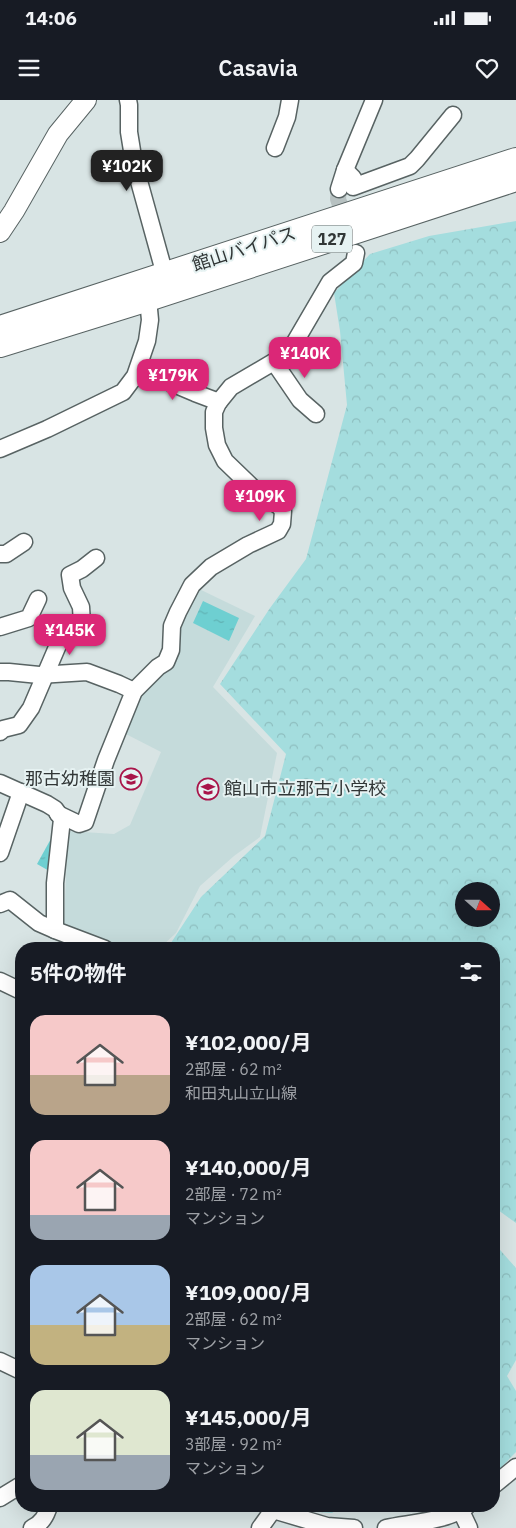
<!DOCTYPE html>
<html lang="ja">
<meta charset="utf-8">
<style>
:root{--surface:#171b24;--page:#242831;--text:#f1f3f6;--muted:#9ea1a6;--accent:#db2777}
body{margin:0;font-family:"IBM Plex Sans","Noto Sans JP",sans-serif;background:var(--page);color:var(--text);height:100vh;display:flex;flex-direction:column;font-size:19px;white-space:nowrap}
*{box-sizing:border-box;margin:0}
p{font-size:16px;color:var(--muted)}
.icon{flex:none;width:28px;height:28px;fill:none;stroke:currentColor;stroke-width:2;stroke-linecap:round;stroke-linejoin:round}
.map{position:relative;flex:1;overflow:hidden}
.details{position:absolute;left:15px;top:842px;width:485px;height:570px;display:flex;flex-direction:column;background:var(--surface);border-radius:20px;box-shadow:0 5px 20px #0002}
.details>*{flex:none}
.needle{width:32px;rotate:111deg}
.controls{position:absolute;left:455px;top:782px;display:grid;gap:10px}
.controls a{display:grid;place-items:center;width:45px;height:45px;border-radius:50%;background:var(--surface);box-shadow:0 5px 20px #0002;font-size:25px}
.price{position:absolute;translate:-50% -42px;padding:0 11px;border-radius:10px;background:var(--accent);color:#fff;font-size:16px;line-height:32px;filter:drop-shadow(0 1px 2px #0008)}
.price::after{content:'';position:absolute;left:50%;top:30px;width:15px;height:11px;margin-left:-8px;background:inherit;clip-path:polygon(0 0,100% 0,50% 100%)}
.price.current{background:#222;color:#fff}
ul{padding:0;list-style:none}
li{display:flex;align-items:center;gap:15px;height:125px;padding:0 15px}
li span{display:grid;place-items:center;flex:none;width:140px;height:100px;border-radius:15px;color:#555}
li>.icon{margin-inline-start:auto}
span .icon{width:60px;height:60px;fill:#fffc;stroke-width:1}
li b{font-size:21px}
h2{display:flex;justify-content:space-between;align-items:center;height:60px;padding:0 15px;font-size:21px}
.status{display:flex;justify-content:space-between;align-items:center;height:35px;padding:0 25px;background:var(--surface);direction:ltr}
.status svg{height:14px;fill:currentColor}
header{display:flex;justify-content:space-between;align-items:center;height:65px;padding:0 15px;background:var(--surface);font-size:22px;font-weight:600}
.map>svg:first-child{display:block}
.built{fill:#c5dbdb}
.forest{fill:url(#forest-crowns);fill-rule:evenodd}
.water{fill:url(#water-ripples)}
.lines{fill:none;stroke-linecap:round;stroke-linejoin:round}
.minor-tunnel{stroke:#b7c1c1;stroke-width:16;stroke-dasharray:16 8;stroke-linecap:butt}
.minor-casing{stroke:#586363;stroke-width:19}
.major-casing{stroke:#586363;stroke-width:22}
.highway-casing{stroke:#586363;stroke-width:26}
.minor{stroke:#fff;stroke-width:16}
.major{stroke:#fff;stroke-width:20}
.highway{stroke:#fff;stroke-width:24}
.labels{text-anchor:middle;stroke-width:4;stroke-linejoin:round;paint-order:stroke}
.shield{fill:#e6f2f2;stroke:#676e6e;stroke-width:1}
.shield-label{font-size:16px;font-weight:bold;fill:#313636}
.street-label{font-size:18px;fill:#313636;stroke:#e6f2f2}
.poi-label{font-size:18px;fill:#313636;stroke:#e6f2f2;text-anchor:end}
</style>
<div class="status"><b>14:06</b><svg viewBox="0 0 49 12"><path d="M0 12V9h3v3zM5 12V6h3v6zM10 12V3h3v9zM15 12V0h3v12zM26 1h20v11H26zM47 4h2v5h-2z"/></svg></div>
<header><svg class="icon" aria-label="menu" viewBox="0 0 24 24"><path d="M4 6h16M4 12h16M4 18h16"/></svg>Casavia<svg class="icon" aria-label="heart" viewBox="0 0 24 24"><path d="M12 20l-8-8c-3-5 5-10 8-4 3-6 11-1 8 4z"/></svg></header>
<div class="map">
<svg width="516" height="1428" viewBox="0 0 516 1428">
<defs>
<pattern id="forest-crowns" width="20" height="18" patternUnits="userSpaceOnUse" patternTransform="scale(1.25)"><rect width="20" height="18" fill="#a4ddde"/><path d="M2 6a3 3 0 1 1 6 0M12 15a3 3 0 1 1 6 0" fill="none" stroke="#8ebebf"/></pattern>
<pattern id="water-ripples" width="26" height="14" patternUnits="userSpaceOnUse" patternTransform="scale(1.25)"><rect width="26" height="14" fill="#6ecfd1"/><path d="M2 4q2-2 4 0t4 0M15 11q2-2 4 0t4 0" fill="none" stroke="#60b2b4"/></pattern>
</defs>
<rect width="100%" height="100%" fill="#d8e4e4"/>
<!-- built -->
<polygon class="built" points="197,488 255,516 213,587 277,653 260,737 234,756 200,786 176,833 162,846 125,849 64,825 68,731 114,734 130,725 161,652 122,632 140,594"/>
<!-- forest -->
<g class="forest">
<path d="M 516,121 L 516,516 L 515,519 L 516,520 L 516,1123 L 494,1107 L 494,849 L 167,849 L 201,797 L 265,736 L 286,654 L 220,584 L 270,508 L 306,459 L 347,305 L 340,231 L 334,193 L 370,154 L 429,136 ZM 464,791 L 491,791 L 491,819 L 464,819 Z"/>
<polygon points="494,1143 516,1168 516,1260 507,1276 516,1291 516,1352 494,1375"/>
<polygon points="300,1406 342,1406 332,1413 303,1411"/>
</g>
<!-- water -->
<g class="water">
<polygon points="203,501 239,518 229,541 193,523"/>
<polygon points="53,735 51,772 37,764"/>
</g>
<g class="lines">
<!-- minor-tunnel -->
<polyline class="minor-tunnel" points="339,89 338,99 347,125"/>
<!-- minor casing -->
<g class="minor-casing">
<g id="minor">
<polyline points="128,0 129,5 129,32 134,63 165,175"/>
<polyline points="275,48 287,17 290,0"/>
<polyline points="345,70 353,78 353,87 410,66 417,59 453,15"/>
<polyline points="339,89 345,70 374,0"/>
<polyline points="274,262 300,300 316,314"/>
<polyline points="138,269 195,293 219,302"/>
<polyline points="0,349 47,329 123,292 135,276 147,241 150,220 148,199"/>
<polyline points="0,454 6,454 24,442"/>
<polyline points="0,527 29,518 38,499"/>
<polyline points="0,572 9,572 39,575 87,572 119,584 134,591"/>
<polyline points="0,632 3,629 19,625 31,608 64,531 82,524 81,507 72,488 70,475 82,469 96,458"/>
<polyline points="0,683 47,704 55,709 62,719 55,783 55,830 105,849"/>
<polyline points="58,714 79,724 85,722 106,660 134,591 158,567 166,562 171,550 172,526 178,512 192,485 211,467 248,445 278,431 282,424 283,411 279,406 255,390 225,361 217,345 214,328 214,312 218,303 231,287 282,257 295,242 330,182 354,163 356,153"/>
<polyline points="0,753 21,692"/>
<polyline points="0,804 10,800 39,823 55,830"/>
<polyline points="0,881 21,891"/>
<polyline points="0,1261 21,1271"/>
<polyline points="494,1385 516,1367"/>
<polyline points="0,1398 21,1385"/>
<polyline points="267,1406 273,1410 327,1426 354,1428"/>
<polyline points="461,1411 469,1428"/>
<path d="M 32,1428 C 42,1423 46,1416 49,1406"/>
<polyline points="260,1428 273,1410"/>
<path d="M 386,1428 C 408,1423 450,1421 467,1406"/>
</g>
</g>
<!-- major casing -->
<g class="major-casing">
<polyline id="major" points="0,132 14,111 58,34 86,0"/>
</g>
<!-- highway casing -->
<g class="highway-casing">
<g id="highway">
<polyline points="0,228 516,60"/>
<polyline points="0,245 148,199 516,79"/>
</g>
</g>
<!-- minor -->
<use href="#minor" class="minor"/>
<!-- major -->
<use href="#major" class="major"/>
<!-- highway -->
<use href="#highway" class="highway"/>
</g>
<!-- icons -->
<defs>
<g id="school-ring" transform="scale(1.125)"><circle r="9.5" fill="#e6f2f2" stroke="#a9154a" stroke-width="1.5"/><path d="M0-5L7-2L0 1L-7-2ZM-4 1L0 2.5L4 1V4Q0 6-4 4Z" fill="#a9154a"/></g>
</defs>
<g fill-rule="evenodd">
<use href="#school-ring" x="131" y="679"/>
<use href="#school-ring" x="208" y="689"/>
</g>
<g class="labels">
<!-- shield labels -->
<rect class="shield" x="312" y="125.5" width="40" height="27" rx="4"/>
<g class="shield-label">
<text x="332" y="145">127</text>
</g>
<!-- street labels -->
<g class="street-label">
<text transform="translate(244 149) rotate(-18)" y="6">館山バイパス</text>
</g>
<!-- poi labels -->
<g class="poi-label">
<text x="115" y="685">那古幼稚園</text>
<text x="224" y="695" text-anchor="start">館山市立那古小学校</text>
</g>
</g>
</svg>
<div class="controls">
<a><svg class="needle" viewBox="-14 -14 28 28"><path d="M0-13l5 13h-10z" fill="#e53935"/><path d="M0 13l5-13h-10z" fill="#9ea1a6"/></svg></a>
</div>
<b class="price current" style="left:127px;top:92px">¥102K</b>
<b class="price" style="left:305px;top:279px">¥140K</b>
<b class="price" style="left:173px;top:301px">¥179K</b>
<b class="price" style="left:260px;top:422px">¥109K</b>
<b class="price" style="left:70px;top:556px">¥145K</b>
<section class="details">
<h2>5件の物件<svg class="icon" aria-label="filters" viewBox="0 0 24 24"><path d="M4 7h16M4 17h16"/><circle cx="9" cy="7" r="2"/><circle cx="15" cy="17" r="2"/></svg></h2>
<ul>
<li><span style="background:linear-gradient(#f6c9c9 60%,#b9a48a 0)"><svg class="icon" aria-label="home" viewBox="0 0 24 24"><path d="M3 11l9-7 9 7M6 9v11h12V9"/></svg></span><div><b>¥102,000/月</b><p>2部屋 · 62 m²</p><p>和田丸山立山線</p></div></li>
<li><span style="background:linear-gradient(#f6c9c9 75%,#9aa5b1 0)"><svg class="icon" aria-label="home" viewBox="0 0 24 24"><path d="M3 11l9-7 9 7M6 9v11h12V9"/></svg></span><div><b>¥140,000/月</b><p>2部屋 · 72 m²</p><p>マンション</p></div></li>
<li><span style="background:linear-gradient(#a9c7e8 60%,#c2b280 0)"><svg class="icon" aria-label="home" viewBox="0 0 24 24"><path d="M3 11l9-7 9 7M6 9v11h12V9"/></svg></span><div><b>¥109,000/月</b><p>2部屋 · 62 m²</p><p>マンション</p></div></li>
<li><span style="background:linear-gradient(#dfe7d0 65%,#9aa5b1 0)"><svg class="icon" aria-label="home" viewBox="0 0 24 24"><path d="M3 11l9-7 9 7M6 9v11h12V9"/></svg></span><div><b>¥145,000/月</b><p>3部屋 · 92 m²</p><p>マンション</p></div></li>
</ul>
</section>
</div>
